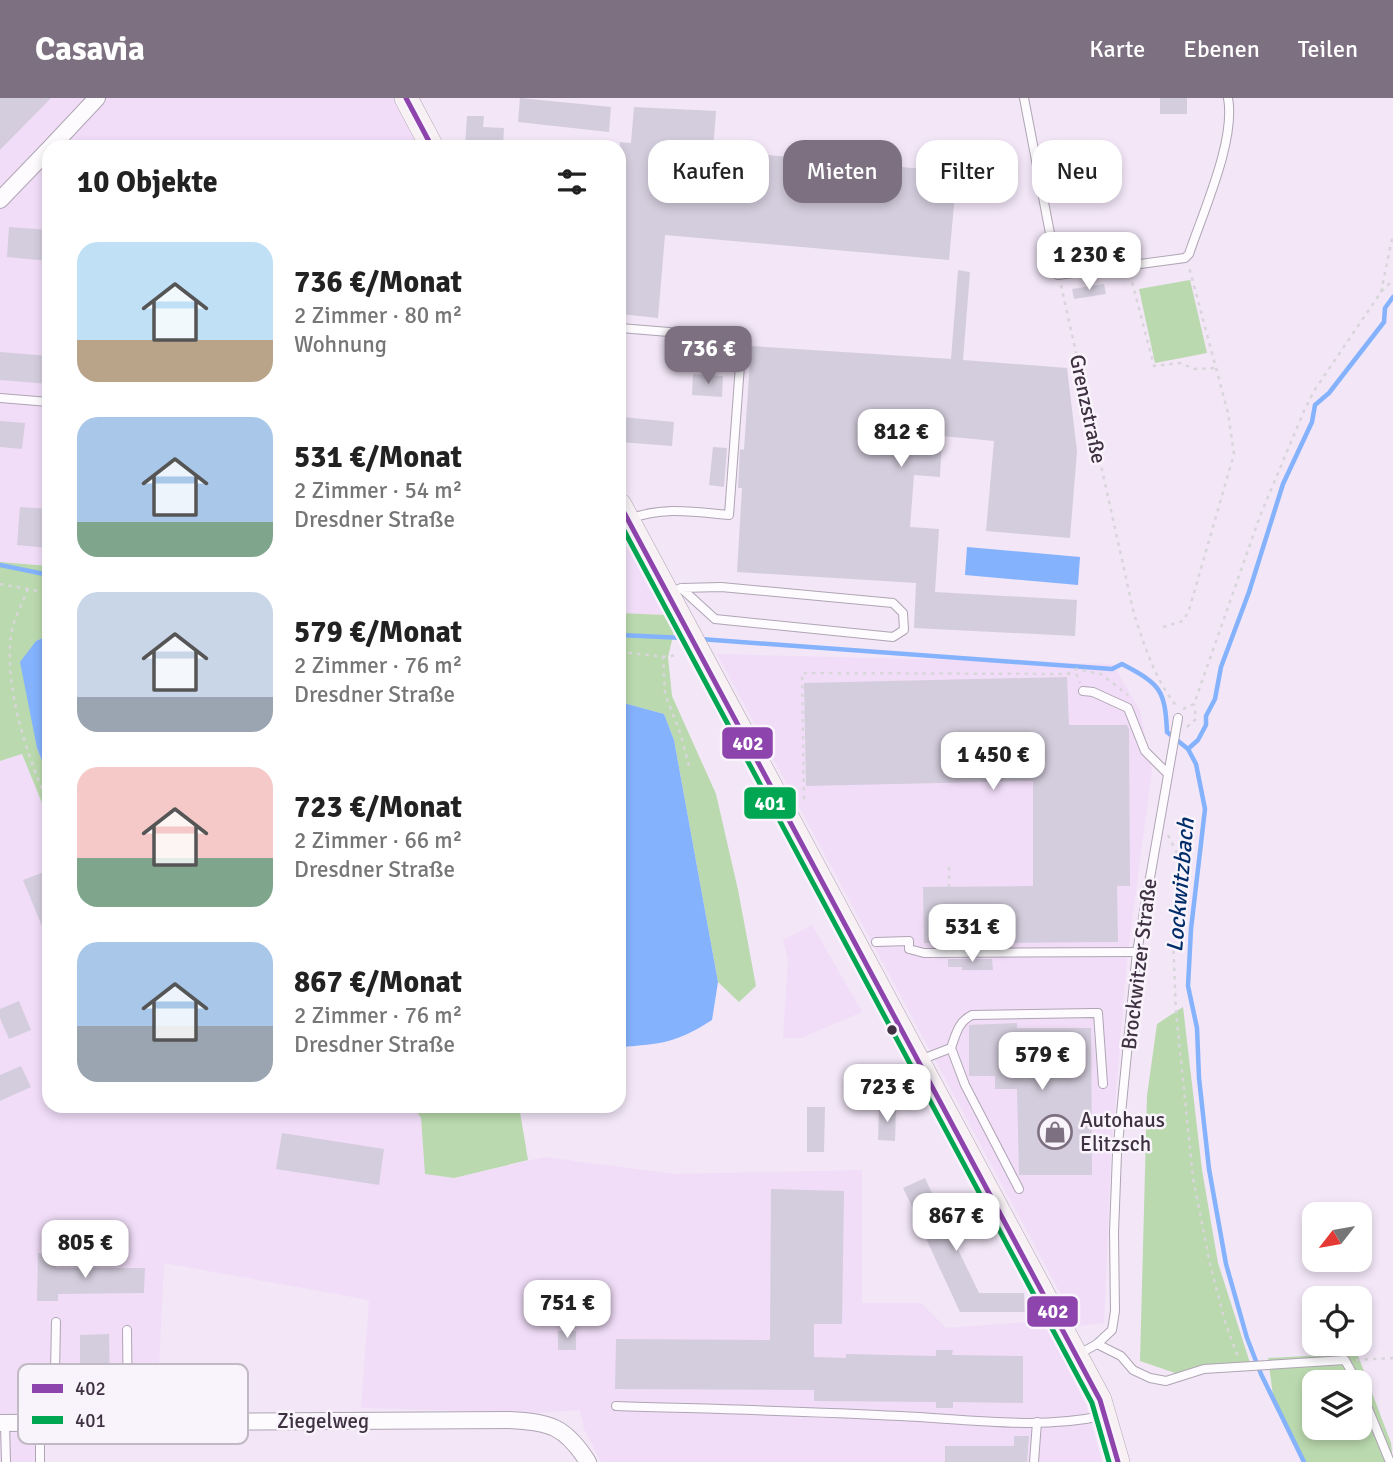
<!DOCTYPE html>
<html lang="de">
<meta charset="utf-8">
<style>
:root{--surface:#fff;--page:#f6f6f6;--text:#222;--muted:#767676;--accent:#7d7181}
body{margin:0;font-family:Signika,sans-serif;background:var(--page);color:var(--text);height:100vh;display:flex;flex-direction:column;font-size:26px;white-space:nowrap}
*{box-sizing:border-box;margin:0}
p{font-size:23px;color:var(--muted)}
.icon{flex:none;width:38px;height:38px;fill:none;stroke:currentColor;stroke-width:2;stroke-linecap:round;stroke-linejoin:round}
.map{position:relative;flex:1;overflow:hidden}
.panel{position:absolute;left:42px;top:42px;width:584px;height:973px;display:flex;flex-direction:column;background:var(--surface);border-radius:21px;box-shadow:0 4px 10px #0003}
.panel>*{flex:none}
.hud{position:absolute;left:648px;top:42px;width:640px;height:63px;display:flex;gap:14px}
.needle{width:46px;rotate:239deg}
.tools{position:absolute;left:1302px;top:1104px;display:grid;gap:14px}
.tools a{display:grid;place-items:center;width:70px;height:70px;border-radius:14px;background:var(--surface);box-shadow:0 4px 10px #0003;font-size:35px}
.price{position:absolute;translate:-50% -60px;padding:0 16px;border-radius:14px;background:#fff;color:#222;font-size:23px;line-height:46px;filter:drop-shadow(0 2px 4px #0008)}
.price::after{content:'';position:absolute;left:50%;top:42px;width:21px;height:16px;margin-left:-10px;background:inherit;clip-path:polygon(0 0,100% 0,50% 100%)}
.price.on{background:var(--accent);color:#fff}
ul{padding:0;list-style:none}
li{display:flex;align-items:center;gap:21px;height:175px;padding:0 35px}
li span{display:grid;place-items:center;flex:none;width:196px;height:140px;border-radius:21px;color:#555}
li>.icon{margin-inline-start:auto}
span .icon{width:84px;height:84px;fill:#fffc;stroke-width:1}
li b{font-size:30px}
h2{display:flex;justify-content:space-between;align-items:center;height:84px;padding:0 35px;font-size:30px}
.tag{padding:0 24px;border-radius:21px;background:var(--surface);box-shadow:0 4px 10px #0003;font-size:24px;line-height:63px}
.tag.on{background:var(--accent);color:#fff}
header{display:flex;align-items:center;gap:42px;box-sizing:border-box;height:98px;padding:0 35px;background:var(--accent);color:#fff}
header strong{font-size:33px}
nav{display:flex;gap:38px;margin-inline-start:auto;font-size:24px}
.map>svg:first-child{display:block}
.built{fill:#f1ddf8}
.green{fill:#bad9ae;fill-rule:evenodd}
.water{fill:#84b2fd}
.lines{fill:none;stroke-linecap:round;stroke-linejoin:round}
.stream{stroke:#84b2fd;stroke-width:4.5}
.building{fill:#d4cddd}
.lane-casing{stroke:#afa5b4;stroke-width:10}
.street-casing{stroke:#afa5b4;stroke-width:18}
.secondary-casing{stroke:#afa5b4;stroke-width:24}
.path{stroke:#d9d6db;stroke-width:2.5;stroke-dasharray:3.5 5;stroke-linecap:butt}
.lane{stroke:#fdfbfe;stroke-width:8}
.street{stroke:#fdfbfe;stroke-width:16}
.secondary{stroke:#f7f1f4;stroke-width:23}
.bus-1-casing{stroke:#f9f3fb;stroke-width:10}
.bus-2-casing{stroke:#f9f3fb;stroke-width:10}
.bus-1{stroke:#8e44ad;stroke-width:5}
.bus-2{stroke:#00a651;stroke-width:5}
.bus-dot{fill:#3e3242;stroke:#f9f3fb;stroke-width:2.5}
.labels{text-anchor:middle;stroke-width:5;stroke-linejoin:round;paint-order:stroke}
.street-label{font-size:21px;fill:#3e3242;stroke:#f9f3fb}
.poi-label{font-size:21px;fill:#3e3242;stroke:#f9f3fb;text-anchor:start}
.water-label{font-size:23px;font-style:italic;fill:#002d6a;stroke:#f9f3fb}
.key{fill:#f9f3fb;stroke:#c1b9c4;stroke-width:2}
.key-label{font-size:19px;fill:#3e3242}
.line-badge{stroke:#f9f3fb;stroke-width:2.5}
.badge-label{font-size:19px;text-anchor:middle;font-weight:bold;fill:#fff}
</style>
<header>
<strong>Casavia</strong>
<nav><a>Karte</a><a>Ebenen</a><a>Teilen</a></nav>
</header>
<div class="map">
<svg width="1393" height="1364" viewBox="0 0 1393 1364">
<rect width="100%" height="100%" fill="#f2e6f7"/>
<!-- built -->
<g class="built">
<polygon points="0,0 394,0 420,49 49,49 49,468 0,464"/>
<polygon points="620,431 665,517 620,515"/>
<polygon points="717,556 1113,566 1140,613 1152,672 1127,861 1111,1055 1104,1225 1078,1228"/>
<polygon points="22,656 49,722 49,1008 413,1008 421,1020 426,1076 454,1080 544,1059 675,1076 862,1072 862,1205 921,1205 946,1230 1044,1223 1086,1307 1102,1364 601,1364 584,1331 580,1312 533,1315 361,1310 369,1202 164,1165 157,1312 39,1311 40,1364 0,1364 0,663"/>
<polygon points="812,827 862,914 801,940 783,940 788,862 783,842"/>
</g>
<!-- green -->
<g class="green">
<polygon points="1190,182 1207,255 1155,265 1139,191"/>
<polygon points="0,464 49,468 49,537 36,543 37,650 49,681 49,722 22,656 0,663"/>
<polygon points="620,515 665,517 674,534 668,559 672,598 716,696 738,792 756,888 739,904 718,884 674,642 664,616 620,604"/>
<polygon points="1183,909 1202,1072 1218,1165 1251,1268 1204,1271 1184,1278 1140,1263 1147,998 1157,926"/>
<polygon points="413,1008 513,1008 520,1014 528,1062 454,1080 425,1076 421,1020"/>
<path d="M 1357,1255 L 1391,1345 L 1393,1364 L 1304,1364 L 1274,1305 L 1268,1260 ZM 1314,1284 L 1360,1284 L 1360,1330 L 1314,1330 Z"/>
</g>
<!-- water -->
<g class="water">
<polygon points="967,449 1080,459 1078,487 965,477"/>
<polygon points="49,537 49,681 37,650 20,564 36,543"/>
<path d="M 620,604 L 664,616 L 674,642 L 718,884 L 712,922 C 676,945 662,946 620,949 Z"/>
</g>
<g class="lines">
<!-- stream -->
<g class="stream">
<polyline points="0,467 49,477"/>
<polyline points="620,537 684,540"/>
<path d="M 700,541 L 1112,571 L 1122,566 C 1160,586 1165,591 1167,634 L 1188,651 L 1196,666 L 1205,711 L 1191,831 L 1188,888 L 1197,930 L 1199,980 L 1209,1071 L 1226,1166 L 1247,1240 L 1261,1276 L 1304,1364"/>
<polyline points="1188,651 1198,642 1206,627 1206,618 1215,601 1221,569 1249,494 1283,386 1312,324 1315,307 1329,295 1384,224 1385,210 1393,199"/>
</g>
</g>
<!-- building -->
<g class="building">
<polygon points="0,0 51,0 0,52"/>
<polygon points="520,0 611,9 609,34 518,24"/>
<rect x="1160" y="0" width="27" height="16"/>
<polygon points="634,9 716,13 713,52 957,74 949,162 665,137 658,220 620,216 620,44 631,45"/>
<polygon points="467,18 484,18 483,29 504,30 503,49 465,49"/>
<polygon points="9,129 49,132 49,163 7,159"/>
<polygon points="958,172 970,174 963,262 1067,270 1077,353 1070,440 986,433 994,343 942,338 940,379 914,377 910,429 939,431 935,494 1077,502 1075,538 914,530 916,485 737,474 742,390 738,390 740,351 744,352 751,248 951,261"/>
<polygon points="1104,186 1106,196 1074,201 1072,191"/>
<polygon points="0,254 49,258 49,286 0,282"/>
<polygon points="693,276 723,278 722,299 692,297"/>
<polygon points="622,319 674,324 672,348 620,344"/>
<polygon points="0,323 25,325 22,351 0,349"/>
<polygon points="713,349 727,350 724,389 709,387"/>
<polygon points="20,409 49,411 49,450 17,447"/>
<polygon points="1067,579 1069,627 1127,627 1129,631 1130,788 1117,788 1118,844 992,845 992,848 948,848 948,845 924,845 923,789 1033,788 1033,683 806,688 804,585"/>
<polygon points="49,772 49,845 23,782"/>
<polygon points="948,861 992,861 993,872 962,872 962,869 948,869"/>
<polygon points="19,903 31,932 9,941 0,920 0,911"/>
<polygon points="1017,925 1017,930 1091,930 1092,1077 1019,1077 1017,991 995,991 995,978 969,978 969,927"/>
<polygon points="21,968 31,989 0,1003 0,977"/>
<polygon points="807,1009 825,1009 824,1054 807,1054"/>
<polygon points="879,1010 896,1010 895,1043 878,1042"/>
<polygon points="282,1035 384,1051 379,1087 276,1071"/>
<polygon points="925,1080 943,1119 970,1107 980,1128 953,1141 979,1195 1024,1195 1025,1214 960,1214 922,1132 920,1133 913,1116 915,1115 903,1090"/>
<polygon points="771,1091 844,1093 842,1226 814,1226 814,1259 846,1260 846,1256 936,1258 936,1252 953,1252 952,1257 1023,1258 1023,1305 953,1304 953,1310 936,1310 936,1304 814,1303 814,1292 615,1291 616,1241 770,1242"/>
<polygon points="38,1155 57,1155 56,1170 145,1170 144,1195 58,1196 58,1203 37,1203"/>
<rect x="558" y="1233" width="18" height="19"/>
<polygon points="109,1236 110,1289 80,1290 80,1237"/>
<polygon points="1014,1338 1029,1338 1027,1364 945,1364 945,1348 1014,1348"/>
</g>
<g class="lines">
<!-- lane casing -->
<g class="lane-casing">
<g id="lane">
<path d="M 1024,0 L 1058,177 L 1185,160 L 1189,156 C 1203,114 1236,42 1228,0"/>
<path d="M 620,230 L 742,240 L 729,417 C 696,414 662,408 630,421"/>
<polyline points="0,300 49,304"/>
<polyline points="49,332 47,368 49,372"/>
<polyline points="669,495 681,490 721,489 893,505 903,515 904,532 893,539 715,521 681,490"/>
<polyline points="1083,593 1093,594 1128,610 1145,653 1167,675"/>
<polyline points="876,844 909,843 909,851 924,855 1137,854"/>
<polyline points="951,950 965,987 1019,1091"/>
<path d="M 920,962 L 951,950 C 956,936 958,924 972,917 L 1094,915 L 1098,915 L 1103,986"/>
<polyline points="127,1232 128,1324"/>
<polyline points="1097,1246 1121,1258 1133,1272 1150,1280 1166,1283 1204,1271 1345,1262 1357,1284"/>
<polyline points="1079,1256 1097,1246 1112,1232 1115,1213 1114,1134 1117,1056 1137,854 1178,620"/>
<polyline points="1360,1291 1390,1364"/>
<path d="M 616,1308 C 711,1311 805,1313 900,1318 C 966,1321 1037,1332 1102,1318"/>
<polyline points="5,1325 6,1364"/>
<polyline points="54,1325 56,1224"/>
<polyline points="40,1326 40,1364"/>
<polyline points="1034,1364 1037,1324"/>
</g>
</g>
<!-- street casing -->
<g class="street-casing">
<g id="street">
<polyline points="51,49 97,0"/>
<polyline points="0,102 49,51"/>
<path d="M 0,1325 L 509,1322 C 550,1324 565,1328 588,1364"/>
</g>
</g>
<!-- secondary casing -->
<g class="secondary-casing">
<g id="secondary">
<polyline points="406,0 432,49"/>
<polyline points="620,407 1100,1302 1118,1364"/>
</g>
</g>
<!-- path -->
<g class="path">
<polyline points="1130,176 1154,268 1180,265 1195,271 1215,270"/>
<path d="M 1061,187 L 1134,516 C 1145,549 1155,582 1178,610"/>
<polyline points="1381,194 1393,136"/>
<polyline points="0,486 49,495"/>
<path d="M 28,491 C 22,506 13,522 11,537 C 4,589 27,659 49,706"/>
<polyline points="1163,529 1183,523 1189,512 1234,356 1228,315 1189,169"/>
<polyline points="620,554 668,559 678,556"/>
<polyline points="663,558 665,596 681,637 690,672"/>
<polyline points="1067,576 1076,571 1101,576 1128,597"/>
<polyline points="1183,611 1194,606 1260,418 1304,313 1314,293 1381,194 1393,182"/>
<polyline points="1187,629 1196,621 1194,606"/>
<polyline points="804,701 802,575 1067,576 1077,577 1080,585"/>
<polyline points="1168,737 1181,763 1173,842 1176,914 1193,1080 1210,1166 1225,1224 1238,1259"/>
<polyline points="949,769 949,789"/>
<polyline points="1356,1262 1393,1260"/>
</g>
<!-- lane -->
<use href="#lane" class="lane"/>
<!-- street -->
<use href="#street" class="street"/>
<!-- secondary -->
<use href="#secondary" class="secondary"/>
<!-- bus-1 casing -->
<g class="bus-1-casing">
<g id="bus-1">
<polyline points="406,0 432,49"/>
<polyline points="620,407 1100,1302 1118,1364"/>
</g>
</g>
<!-- bus-2 casing -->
<g class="bus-2-casing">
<polyline id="bus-2" points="620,425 1092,1305 1109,1364"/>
</g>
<!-- bus-1 -->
<use href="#bus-1" class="bus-1"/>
<!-- bus-2 -->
<use href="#bus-2" class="bus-2"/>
</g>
<!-- icons -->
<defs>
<g id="shop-ring" transform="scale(1.75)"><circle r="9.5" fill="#f9f3fb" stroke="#7d7181" stroke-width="1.5"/><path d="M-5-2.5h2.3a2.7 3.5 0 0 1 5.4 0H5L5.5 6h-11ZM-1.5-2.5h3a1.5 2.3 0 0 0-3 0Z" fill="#7d7181"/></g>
</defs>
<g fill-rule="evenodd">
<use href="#shop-ring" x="1055" y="1034"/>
</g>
<!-- markers -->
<circle class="bus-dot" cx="892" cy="932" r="6"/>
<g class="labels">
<!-- street labels -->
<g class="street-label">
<text transform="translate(1088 311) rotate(78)" y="7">Grenzstraße</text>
<text transform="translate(1139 866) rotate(-83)" y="7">Brockwitzer Straße</text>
<text x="323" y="1330">Ziegelweg</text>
</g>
<!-- poi labels -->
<g class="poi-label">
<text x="1080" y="1029">Autohaus<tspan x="1080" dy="24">Elitzsch</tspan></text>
</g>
<!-- water labels -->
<g class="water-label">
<text transform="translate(1180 787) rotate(-85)" y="8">Lockwitzbach</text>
</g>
</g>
<!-- legend -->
<rect x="18" y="1266" width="230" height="80" rx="10" class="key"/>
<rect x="32" y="1286" width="31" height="9" fill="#8e44ad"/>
<rect x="32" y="1318" width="31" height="8" fill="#00a651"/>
<g class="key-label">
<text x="75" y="1297">402</text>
<text x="75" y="1329">401</text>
</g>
<g class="line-badge">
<rect x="721" y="628" width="53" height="34" rx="7" fill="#8e44ad"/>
<rect x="743" y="688" width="54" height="34" rx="7" fill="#00a651"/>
<rect x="1026" y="1197" width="53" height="33" rx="7" fill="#8e44ad"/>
</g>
<g class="badge-label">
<text x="748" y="652">402</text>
<text x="770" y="712">401</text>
<text x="1053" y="1220">402</text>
</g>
</svg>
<div class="tools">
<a><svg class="needle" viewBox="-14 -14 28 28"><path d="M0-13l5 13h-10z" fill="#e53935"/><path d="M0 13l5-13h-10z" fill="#767676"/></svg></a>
<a><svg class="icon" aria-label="locate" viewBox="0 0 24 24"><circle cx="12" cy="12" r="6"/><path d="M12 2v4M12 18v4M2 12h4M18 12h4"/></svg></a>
<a><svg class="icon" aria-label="layers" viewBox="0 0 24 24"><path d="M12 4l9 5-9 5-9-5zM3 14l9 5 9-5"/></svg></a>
</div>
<b class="price" style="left:1089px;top:194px">1 230 €</b>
<b class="price on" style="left:708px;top:288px">736 €</b>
<b class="price" style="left:901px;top:371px">812 €</b>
<b class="price" style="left:993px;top:694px">1 450 €</b>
<b class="price" style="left:972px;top:866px">531 €</b>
<b class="price" style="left:1042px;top:994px">579 €</b>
<b class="price" style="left:887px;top:1026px">723 €</b>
<b class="price" style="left:956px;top:1155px">867 €</b>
<b class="price" style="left:85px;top:1182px">805 €</b>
<b class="price" style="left:567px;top:1242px">751 €</b>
<div class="hud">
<a class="tag">Kaufen</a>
<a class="tag on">Mieten</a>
<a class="tag">Filter</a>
<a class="tag">Neu</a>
</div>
<section class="panel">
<h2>10 Objekte<svg class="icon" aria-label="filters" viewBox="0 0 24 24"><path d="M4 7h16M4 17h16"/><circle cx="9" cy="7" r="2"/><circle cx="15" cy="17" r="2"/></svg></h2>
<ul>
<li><span style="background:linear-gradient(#bfe0f5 70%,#b9a48a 0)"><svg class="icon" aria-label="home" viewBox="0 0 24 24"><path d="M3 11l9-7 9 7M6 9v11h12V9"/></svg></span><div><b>736 €/Monat</b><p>2 Zimmer · 80 m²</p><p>Wohnung</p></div></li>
<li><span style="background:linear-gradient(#a9c7e8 75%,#7fa58c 0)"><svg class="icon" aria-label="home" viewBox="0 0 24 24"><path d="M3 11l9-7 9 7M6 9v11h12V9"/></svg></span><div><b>531 €/Monat</b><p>2 Zimmer · 54 m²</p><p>Dresdner Straße</p></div></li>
<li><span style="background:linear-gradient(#c9d6e8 75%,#9aa5b1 0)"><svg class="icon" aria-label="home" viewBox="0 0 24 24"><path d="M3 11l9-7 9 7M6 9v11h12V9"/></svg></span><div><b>579 €/Monat</b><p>2 Zimmer · 76 m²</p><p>Dresdner Straße</p></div></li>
<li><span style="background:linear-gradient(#f6c9c9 65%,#7fa58c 0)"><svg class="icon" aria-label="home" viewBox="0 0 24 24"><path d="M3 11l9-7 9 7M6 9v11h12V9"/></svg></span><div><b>723 €/Monat</b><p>2 Zimmer · 66 m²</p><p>Dresdner Straße</p></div></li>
<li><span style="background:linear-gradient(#a9c7e8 60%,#9aa5b1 0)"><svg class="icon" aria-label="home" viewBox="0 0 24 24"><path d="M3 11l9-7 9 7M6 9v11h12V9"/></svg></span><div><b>867 €/Monat</b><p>2 Zimmer · 76 m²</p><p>Dresdner Straße</p></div></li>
</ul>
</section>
</div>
